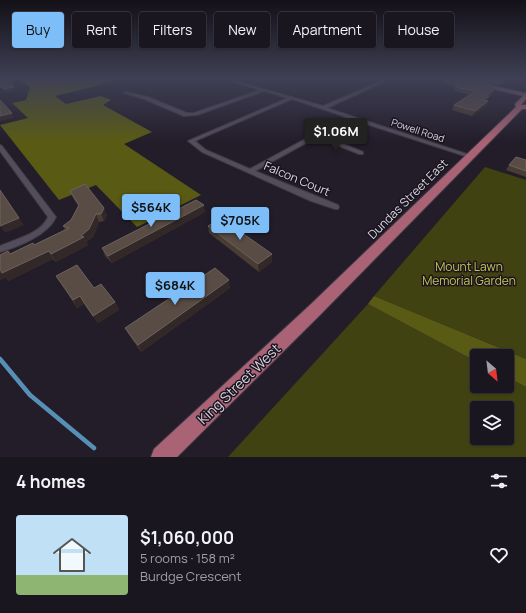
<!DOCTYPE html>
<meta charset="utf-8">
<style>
:root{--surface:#1a1620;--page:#231f29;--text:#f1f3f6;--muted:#9f9fa5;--line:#38353e;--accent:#7dbef9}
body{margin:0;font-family:Manrope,sans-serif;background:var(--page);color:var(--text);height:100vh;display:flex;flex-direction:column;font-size:15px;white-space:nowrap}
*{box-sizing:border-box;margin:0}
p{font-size:13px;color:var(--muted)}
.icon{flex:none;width:22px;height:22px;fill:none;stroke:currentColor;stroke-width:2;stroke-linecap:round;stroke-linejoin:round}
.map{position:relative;height:457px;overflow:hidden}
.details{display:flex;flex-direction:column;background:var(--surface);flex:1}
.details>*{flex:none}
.guide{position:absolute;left:12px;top:12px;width:502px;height:36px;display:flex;gap:8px}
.needle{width:26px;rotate:152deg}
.tools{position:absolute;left:470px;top:349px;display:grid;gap:8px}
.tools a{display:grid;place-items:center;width:44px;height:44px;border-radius:4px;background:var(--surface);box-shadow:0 1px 3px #0004,0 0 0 1px var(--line);font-size:20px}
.price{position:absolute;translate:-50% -34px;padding:0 9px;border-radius:4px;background:var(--accent);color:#111;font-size:13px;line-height:26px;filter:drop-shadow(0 1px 2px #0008)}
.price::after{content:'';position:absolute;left:50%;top:24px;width:12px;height:9px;margin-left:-6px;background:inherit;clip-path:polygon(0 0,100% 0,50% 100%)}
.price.current{background:#222;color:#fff}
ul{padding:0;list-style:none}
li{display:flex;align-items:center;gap:12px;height:100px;padding:0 16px}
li+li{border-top:1px solid var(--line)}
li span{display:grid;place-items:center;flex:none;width:112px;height:80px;border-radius:4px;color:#555}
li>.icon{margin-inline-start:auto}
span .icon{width:48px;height:48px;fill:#fffc;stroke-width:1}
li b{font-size:17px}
h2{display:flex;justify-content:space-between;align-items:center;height:48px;padding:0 16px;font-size:17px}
.tag{padding:0 14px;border-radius:4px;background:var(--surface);box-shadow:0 1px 3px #0004,0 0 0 1px var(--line);font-size:14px;line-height:36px}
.tag.current{background:var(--accent);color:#111}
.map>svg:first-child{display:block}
.green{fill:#414212;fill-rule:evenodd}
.forest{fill:#595b14}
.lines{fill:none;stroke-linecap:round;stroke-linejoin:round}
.stream{stroke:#5690b6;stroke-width:4.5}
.street-casing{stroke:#3e3944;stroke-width:2}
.secondary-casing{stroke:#3e3944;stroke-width:1}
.primary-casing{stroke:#3e3944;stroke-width:2}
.street{fill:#534c5b;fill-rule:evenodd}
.secondary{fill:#7e5868;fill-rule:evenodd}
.primary{fill:#a96375;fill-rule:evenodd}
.wall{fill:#483c33}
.shaded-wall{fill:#332828}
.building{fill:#584c45;stroke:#6c625e}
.labels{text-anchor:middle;stroke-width:3;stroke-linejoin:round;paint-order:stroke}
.far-street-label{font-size:10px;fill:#dad6df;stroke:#1a1421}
.street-label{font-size:12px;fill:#dad6df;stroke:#1a1421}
.park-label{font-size:12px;fill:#c4c74f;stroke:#1a1421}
.near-street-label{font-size:14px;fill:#dad6df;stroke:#1a1421}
</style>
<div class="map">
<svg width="526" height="457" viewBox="0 0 526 457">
<rect width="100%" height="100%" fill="#231d2a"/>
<!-- green -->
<g class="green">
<polygon points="485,167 526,180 526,359 374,296"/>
<path d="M 368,304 L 477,362 L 477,386 L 507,386 L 507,377 L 526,387 L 526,457 L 228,457 ZM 477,408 L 507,408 L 507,438 L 477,438 Z"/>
</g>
<!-- forest -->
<g class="forest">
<polygon points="17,78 128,78 55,96 66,104 101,96 111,100 103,105 152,132 124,144 201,195 137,227 96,185 59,200 0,125 28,118 12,103 26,100 30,87"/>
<polygon points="374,296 526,359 526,387 507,377 507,356 477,356 477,362 368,304"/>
</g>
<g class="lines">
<!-- stream -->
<polyline class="stream" points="0,359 30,395 94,448"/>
<!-- street casing -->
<g class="street-casing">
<g id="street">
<path d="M 220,78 L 225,78 L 323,106 L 388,78 L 392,78 L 327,108 L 473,156 L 472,157 L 468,157 L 351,119 L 322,135 L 363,152 L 363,154 L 359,154 L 317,137 L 255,171 L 338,205 L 339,207 L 338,209 L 335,209 L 311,201 L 202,152 L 188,141 L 288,98 L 264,91 L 197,115 L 184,116 L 144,99 L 124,93 L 126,92 L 148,97 L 187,113 L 194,113 L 260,90 ZM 292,99 L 346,117 L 250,169 L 206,150 L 195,141 Z"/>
<path d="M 0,145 L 2,146 L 56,217 C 48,235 18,247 0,252 L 0,246 C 15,239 41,234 48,217 L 0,151 Z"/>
</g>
</g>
<!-- secondary casing -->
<g class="secondary-casing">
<polygon id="secondary" points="482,83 526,93 526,97 480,86"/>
</g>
<!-- primary casing -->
<g class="primary-casing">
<polygon id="primary" points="526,93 526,99 521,105 526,105 526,109 522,109 320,315 177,457 151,457 154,449 310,305 516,107 515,104"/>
</g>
<!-- street -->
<use href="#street" class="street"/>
<!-- secondary -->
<use href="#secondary" class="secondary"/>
<!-- primary -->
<use href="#primary" class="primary"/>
</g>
<!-- wall -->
<g class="wall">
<polygon points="0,78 13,81 14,84 12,84 15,90 6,92 0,87"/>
<polygon points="461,78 510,78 499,86"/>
<polygon points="443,80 495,86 494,93 488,98 487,100 486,106 472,116 452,110 454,105 470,95 454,91 455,87 442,84"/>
<polygon points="526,160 526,177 506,170 509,165"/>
<polygon points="70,191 107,215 104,221 99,222 93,237 86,242 88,245 56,262 53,259 8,281 6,277 0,280 0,255 10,254 34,245 65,230 63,226 71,220 79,207 73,198"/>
<polygon points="205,212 112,263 105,256 102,248"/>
<polygon points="208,226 272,254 272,262 259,272 209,233"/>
<polygon points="61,283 94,288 115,302 119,310 98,323 84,304 77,308"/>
<polygon points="230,288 141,352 129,335 125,328"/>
</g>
<!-- shaded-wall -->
<g class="shaded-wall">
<polygon points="508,78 510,78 499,86 501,83"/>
<polygon points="10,81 13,81 14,84 11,84"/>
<polygon points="495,86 493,90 496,88 494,93 488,98 487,101 483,100"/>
<polygon points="14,87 15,90 6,92 4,89"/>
<polygon points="488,101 486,106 472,116 475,111"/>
<polygon points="12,113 14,118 0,121 0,116"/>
<polygon points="204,205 205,212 112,263 108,256"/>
<polygon points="104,208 107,215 104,221 101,214"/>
<polygon points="96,214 99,222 93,237 86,242 88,245 56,262 51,254 81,236"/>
<polygon points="19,218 24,225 5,233 0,226"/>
<polygon points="49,251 53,259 8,281 6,277 0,280 0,269"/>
<polygon points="272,254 272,262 259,272 258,264"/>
<polygon points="229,280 230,288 141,352 138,345"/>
<polygon points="80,296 84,304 77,308 73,300"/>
<polygon points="115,302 119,310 98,323 93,316"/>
</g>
<!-- building -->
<g class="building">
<polygon points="0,78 8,78 13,81 10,81 14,87 4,89 0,85"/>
<polygon points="448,78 458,78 495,86 494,87 496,88 487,95 489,96 483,100 488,101 475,111 454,105 476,91 455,87 460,84 443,80"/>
<polygon points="474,78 508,78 501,83"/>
<polygon points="0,100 12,113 0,116"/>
<polygon points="516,157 526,160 526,171 509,165"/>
<polygon points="85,184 104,208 101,214 96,214 89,229 81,236 84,237 51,254 49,251 2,273 0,269 0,255 8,251 10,254 33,243 34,245 69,228 63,226 71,220 79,205 70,191"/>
<polygon points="0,190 19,218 0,226"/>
<polygon points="196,200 204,205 108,256 102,248"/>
<polygon points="221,218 272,254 258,264 208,226"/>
<polygon points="77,265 94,288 101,284 115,302 93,316 80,296 73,300 56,276"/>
<polygon points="215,268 229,280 138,345 125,328"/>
</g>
<!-- sky -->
<linearGradient id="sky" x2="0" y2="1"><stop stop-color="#131017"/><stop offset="0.55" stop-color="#3f4055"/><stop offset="1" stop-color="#3f4055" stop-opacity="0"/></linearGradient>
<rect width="526" height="142" fill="url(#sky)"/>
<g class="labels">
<!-- far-street labels -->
<g class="far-street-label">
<text transform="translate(418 130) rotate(18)" y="4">Powell Road</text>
</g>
<!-- street labels -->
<g class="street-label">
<text transform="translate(297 179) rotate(23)" y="4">Falcon Court</text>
<text transform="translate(408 199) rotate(-45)" y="4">Dundas Street East</text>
</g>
<!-- park labels -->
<g class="park-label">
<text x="469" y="271">Mount Lawn<tspan x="469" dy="14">Memorial Garden</tspan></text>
</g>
<!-- near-street labels -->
<g class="near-street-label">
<text transform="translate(239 384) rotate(-44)" y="5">King Street West</text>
</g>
</g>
</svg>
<div class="tools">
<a><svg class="needle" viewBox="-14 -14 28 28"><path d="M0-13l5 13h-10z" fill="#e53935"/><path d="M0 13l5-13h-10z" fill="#9f9fa5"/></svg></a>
<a><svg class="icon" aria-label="layers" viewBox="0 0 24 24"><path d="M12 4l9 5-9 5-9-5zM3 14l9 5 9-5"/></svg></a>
</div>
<b class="price current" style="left:336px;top:152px">$1.06M</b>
<b class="price" style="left:151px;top:228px">$564K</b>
<b class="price" style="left:240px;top:241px">$705K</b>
<b class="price" style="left:175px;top:306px">$684K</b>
<div class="guide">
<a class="tag current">Buy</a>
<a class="tag">Rent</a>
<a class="tag">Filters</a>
<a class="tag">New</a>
<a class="tag">Apartment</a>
<a class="tag">House</a>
</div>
</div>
<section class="details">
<h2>4 homes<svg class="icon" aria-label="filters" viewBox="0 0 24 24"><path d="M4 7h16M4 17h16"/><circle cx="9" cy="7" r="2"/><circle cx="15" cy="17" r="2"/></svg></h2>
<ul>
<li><span style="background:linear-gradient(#bfe0f5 75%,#8fb573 0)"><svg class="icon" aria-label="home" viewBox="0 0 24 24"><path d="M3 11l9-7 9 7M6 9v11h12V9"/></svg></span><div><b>$1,060,000</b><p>5 rooms · 158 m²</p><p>Burdge Crescent</p></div><svg class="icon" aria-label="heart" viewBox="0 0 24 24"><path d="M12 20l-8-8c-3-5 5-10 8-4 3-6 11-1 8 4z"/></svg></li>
</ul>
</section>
